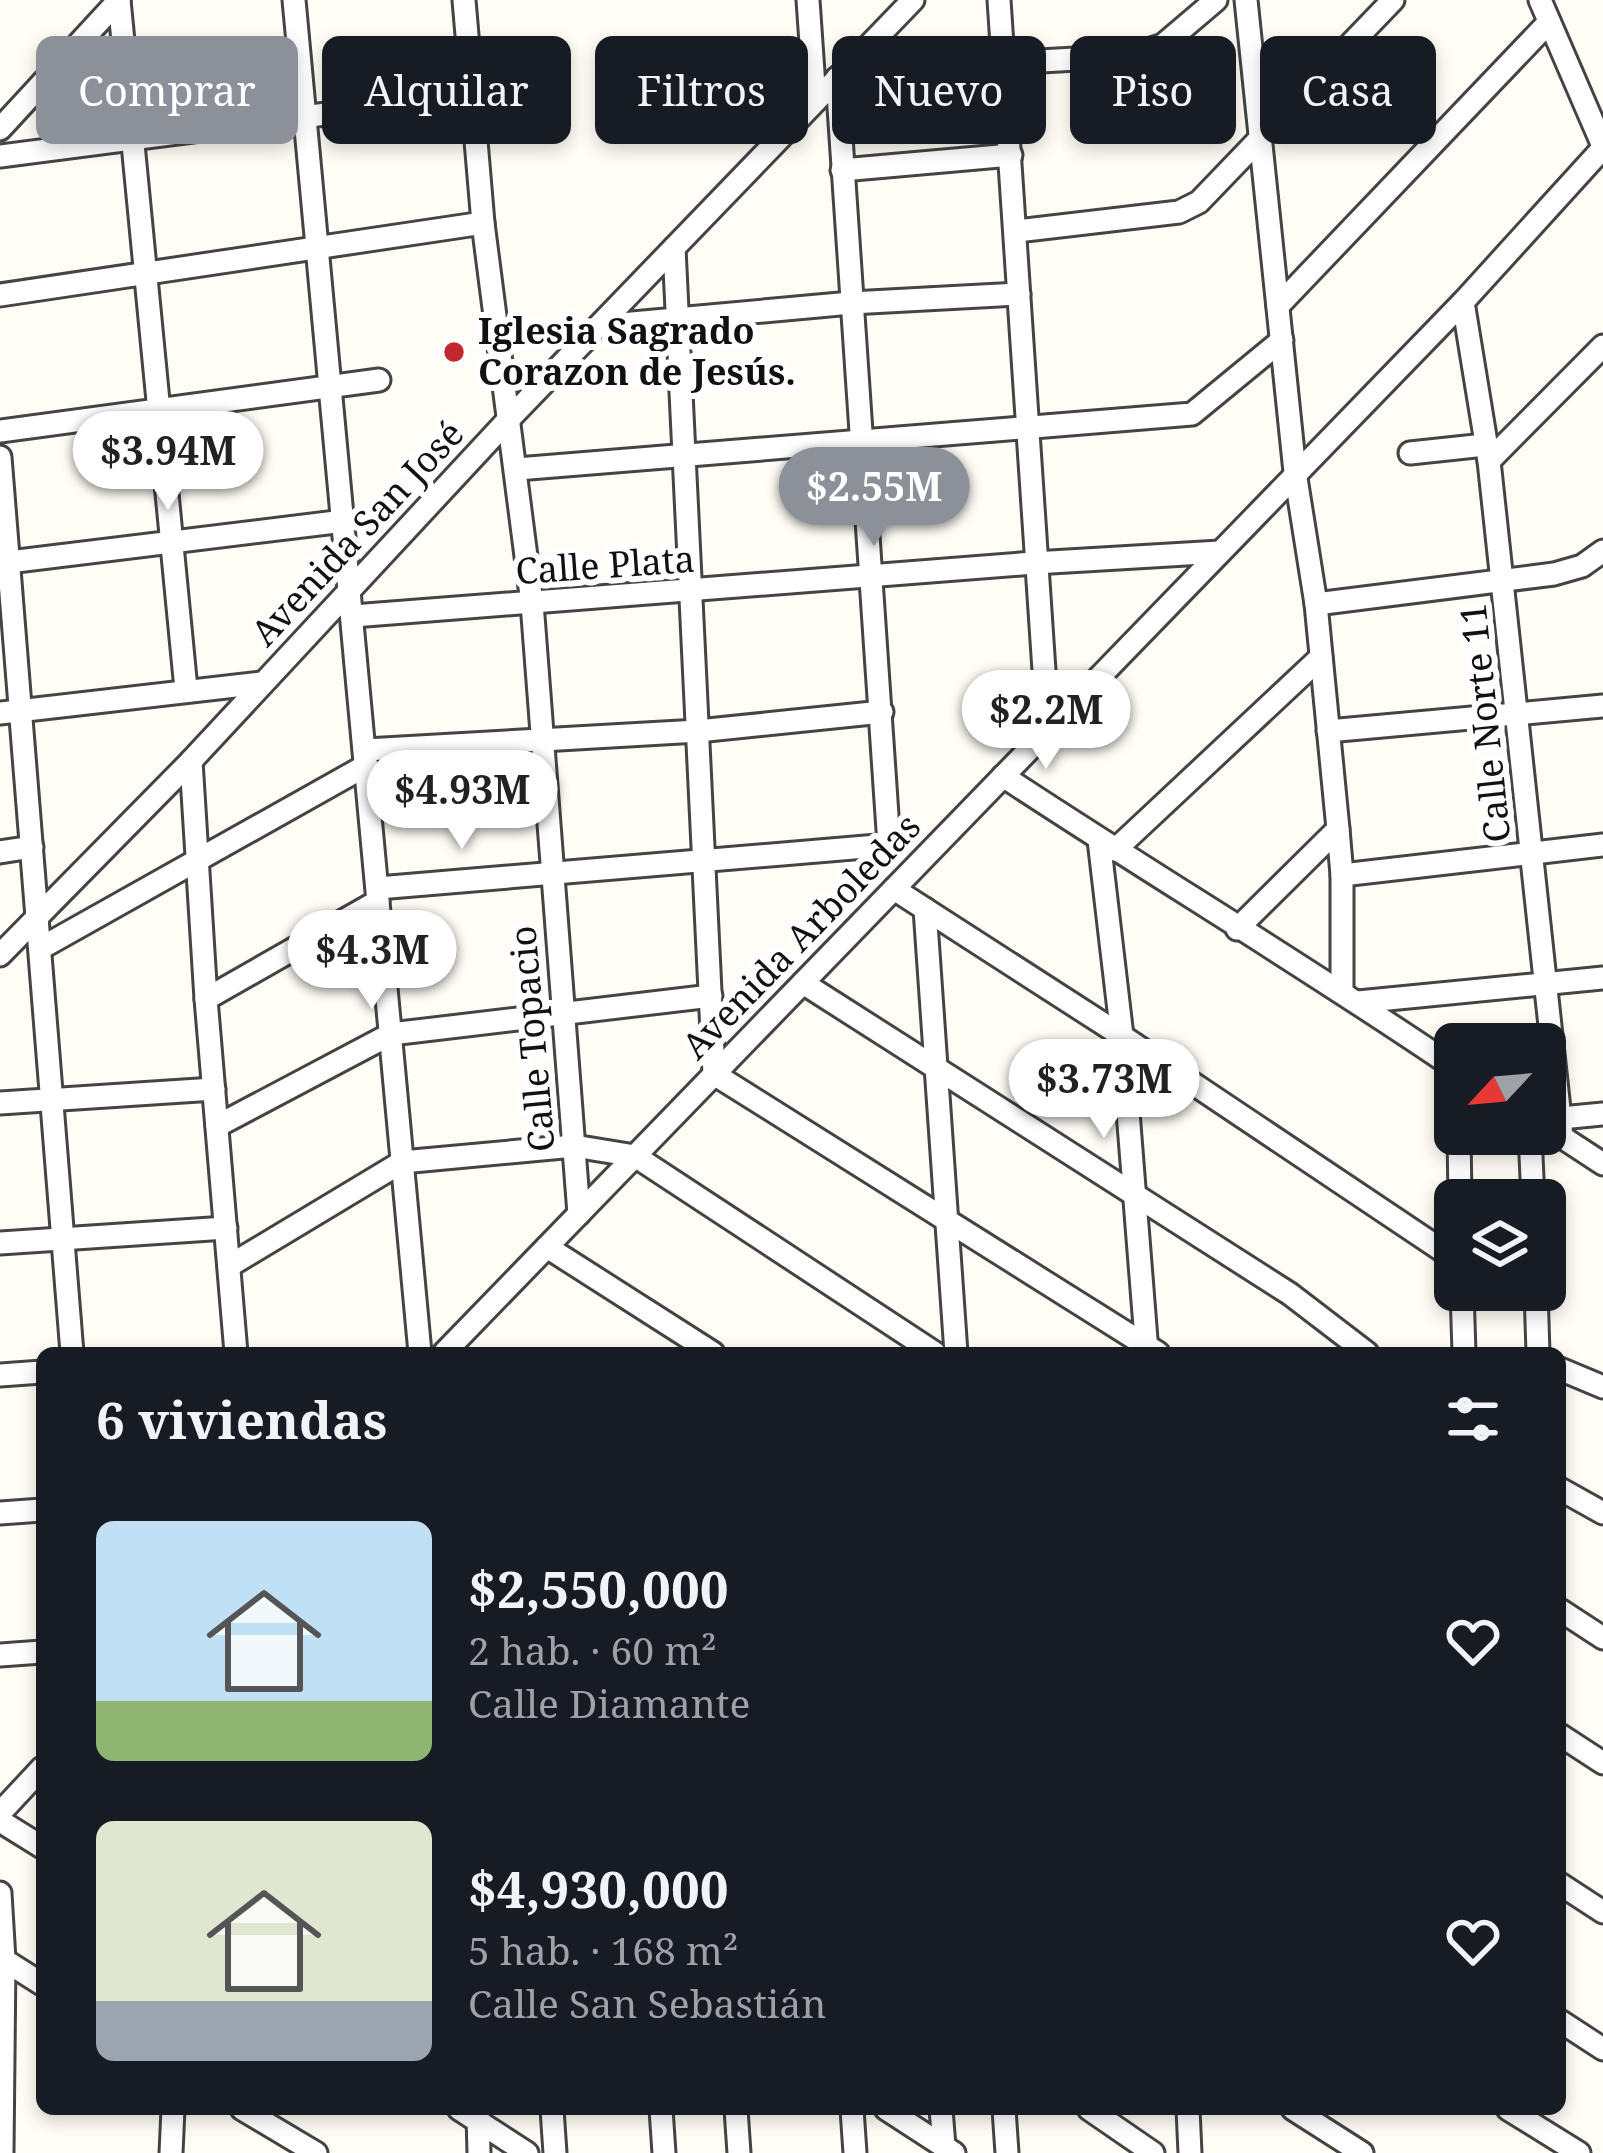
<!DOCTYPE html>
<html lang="es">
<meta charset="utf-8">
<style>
:root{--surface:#171b24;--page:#242831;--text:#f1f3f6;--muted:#9ea1a6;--accent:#8c9099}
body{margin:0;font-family:"Noto Serif",serif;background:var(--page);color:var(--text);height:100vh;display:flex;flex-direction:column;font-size:45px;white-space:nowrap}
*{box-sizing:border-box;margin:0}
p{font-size:39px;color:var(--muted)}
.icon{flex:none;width:66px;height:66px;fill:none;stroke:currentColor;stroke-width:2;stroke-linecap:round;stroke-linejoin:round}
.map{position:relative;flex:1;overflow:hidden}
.panel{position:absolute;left:36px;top:1347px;width:1530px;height:768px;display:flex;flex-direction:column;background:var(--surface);border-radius:18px;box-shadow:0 6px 18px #0003}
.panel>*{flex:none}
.banner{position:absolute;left:36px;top:36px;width:1533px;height:108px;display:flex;gap:24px}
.needle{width:78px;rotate:244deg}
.buttons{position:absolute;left:1434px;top:1023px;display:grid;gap:24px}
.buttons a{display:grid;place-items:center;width:132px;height:132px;border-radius:18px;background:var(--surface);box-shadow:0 6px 18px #0003;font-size:60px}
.price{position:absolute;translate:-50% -102px;padding:0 27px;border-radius:42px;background:#fff;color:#222;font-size:39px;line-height:78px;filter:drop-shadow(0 3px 6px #0008)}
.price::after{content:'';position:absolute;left:50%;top:72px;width:36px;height:27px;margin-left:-18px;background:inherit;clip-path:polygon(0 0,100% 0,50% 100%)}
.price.active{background:var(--accent);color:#fff}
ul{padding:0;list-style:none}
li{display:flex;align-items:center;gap:36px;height:300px;padding:0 60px}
li span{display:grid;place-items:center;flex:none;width:336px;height:240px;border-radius:18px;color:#555}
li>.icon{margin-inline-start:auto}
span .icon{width:144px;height:144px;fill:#fffc;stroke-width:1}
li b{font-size:51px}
h2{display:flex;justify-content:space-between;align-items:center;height:144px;padding:0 60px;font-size:51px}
.tag{padding:0 42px;border-radius:18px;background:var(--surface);box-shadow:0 6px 18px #0003;font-size:42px;line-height:108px}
.tag.active{background:var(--accent);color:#fff}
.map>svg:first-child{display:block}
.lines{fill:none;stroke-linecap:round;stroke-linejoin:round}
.street-casing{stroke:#444;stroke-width:27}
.street{stroke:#fff;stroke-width:21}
.poi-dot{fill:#c4262e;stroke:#fff;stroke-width:4.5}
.labels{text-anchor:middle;stroke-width:12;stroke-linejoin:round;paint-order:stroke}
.poi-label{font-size:36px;font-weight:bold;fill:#111;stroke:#fff;text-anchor:start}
.street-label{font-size:36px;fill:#111;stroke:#fff}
</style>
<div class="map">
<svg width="1603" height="2153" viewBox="0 0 1603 2153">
<rect width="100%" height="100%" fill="#fffdf5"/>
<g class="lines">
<!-- street casing -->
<g class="street-casing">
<g id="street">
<polyline points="119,0 186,689"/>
<polyline points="294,0 420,1353"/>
<polyline points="464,0 483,223 532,603 579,1214"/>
<polyline points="808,0 815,101"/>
<polyline points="999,0 1048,730"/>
<polyline points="1246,0 1295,472 1316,604 1338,829 1342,875 1342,990"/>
<polyline points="1540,0 1603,146"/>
<polyline points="1005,63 1129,56 1163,45 1216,0"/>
<polyline points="837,78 889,845"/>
<polyline points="0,129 119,0"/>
<polyline points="0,156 380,107"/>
<polyline points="842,170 1011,155"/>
<polyline points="1017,231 1179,212 1199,202 1393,0"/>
<polyline points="674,248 714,1074 1158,1353"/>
<polyline points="0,295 483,223"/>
<polyline points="1463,302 1489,461 1562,1137"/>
<polyline points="1278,306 1549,22"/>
<polyline points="599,326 851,303 1019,294"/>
<polyline points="0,431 379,380"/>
<polyline points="1410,453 1485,445"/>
<polyline points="0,457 72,1353"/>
<polyline points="1489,461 1603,346"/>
<polyline points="517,469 1192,414 1282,340"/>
<polyline points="0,563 344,521"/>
<polyline points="1316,604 1554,574 1582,566 1603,551"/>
<polyline points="353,616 1034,563 1220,552"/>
<polyline points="0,713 262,683"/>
<polyline points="1328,731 1603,706"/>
<polyline points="366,750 698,731 882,712"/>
<polyline points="191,761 206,999 236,1353"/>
<path d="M 1003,776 C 1153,875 1307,967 1455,1068"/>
<polyline points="1099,840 1122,1036 1147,1352"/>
<polyline points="1115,850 1321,657"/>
<polyline points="0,852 32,847"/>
<polyline points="1342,875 1603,845"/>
<polyline points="378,888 889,845"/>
<polyline points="894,889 1122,1036 1455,1259"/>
<polyline points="925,909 956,1353"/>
<polyline points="1237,929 1338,829"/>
<polyline points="41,948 367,765"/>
<polyline points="0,955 191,761 508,420 913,0"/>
<polyline points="803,983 1290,1294 1367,1353"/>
<polyline points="206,999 378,901"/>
<polyline points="1358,1002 1603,978"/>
<polyline points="0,1103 214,1089"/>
<polyline points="1561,1118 1603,1114"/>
<polyline points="217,1126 391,1034 711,996"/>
<polyline points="1545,1126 1603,1164"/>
<polyline points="1459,1134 1460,1200"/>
<polyline points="1530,1134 1533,1200"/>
<polyline points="0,1243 226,1228"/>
<polyline points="547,1247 713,1353"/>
<polyline points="229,1266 402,1162 574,1146 635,1156 935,1353"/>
<polyline points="1462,1290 1464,1353"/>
<polyline points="1536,1290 1538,1353"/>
<polyline points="444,1353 1463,302 1603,148"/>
<polyline points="1560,1369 1603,1387"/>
<polyline points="0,1375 42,1372"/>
<polyline points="1560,1489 1603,1513"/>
<polyline points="0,1513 42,1510"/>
<polyline points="1560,1610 1603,1638"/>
<polyline points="0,1655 42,1652"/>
<polyline points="1560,1735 1603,1763"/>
<polyline points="0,1813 42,1768"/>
<polyline points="0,1821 42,1847"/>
<polyline points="1560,1884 1603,1912"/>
<polyline points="0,1893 4,1960 2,2153"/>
<polyline points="4,1960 42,1984"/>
<polyline points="1560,2021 1603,2049"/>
<polyline points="242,2109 316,2153"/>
<polyline points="459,2109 527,2153"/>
<polyline points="552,2109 555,2153"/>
<polyline points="661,2109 664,2153"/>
<polyline points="736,2109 739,2153"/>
<polyline points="852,2109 855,2153"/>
<polyline points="886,2109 954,2153"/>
<polyline points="941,2109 944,2146"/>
<polyline points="1004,2109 1007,2153"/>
<polyline points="1089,2109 1153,2153"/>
<polyline points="1188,2109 1190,2153"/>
<polyline points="1293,2109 1362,2153"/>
<polyline points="1508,2109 1579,2153"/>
<polyline points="478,2116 479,2153"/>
<polyline points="171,2153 173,2109"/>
</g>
</g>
<!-- street -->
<use href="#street" class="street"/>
</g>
<!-- markers -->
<circle class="poi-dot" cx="454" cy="352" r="12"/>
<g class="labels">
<!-- poi labels -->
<g class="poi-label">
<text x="478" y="344">Iglesia Sagrado<tspan x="478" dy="41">Corazon de Jesús.</tspan></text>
</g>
<!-- street labels -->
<g class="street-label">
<text transform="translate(357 533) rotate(-47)" y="13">Avenida San José</text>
<text transform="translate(605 565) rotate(-4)" y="13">Calle Plata</text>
<text transform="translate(1485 723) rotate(-96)" y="13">Calle Norte 11</text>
<text transform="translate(801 936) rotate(-46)" y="13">Avenida Arboledas</text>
<text transform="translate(532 1039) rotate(-95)" y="13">Calle Topacio</text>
</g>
</g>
</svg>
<div class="buttons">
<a><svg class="needle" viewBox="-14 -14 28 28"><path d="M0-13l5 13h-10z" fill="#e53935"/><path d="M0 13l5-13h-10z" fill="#9ea1a6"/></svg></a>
<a><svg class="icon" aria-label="layers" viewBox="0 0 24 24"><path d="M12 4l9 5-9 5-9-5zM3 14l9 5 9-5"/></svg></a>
</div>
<b class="price" style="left:168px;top:513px">$3.94M</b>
<b class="price active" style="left:874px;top:549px">$2.55M</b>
<b class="price" style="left:1046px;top:772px">$2.2M</b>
<b class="price" style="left:462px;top:852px">$4.93M</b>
<b class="price" style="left:372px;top:1012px">$4.3M</b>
<b class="price" style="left:1104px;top:1141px">$3.73M</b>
<div class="banner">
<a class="tag active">Comprar</a>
<a class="tag">Alquilar</a>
<a class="tag">Filtros</a>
<a class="tag">Nuevo</a>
<a class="tag">Piso</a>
<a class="tag">Casa</a>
</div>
<section class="panel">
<h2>6 viviendas<svg class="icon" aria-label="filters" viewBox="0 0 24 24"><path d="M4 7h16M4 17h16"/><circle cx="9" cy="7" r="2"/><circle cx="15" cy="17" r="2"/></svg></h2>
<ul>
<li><span style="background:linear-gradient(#bfe0f5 75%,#8fb573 0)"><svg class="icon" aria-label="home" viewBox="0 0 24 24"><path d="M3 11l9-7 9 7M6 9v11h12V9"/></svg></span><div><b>$2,550,000</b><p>2 hab. · 60 m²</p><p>Calle Diamante</p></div><svg class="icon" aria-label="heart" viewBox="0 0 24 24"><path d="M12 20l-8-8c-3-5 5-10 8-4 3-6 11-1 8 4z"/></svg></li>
<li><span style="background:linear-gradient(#dfe7d0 75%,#9aa5b1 0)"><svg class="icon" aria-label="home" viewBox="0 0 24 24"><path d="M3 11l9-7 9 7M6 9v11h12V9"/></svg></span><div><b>$4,930,000</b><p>5 hab. · 168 m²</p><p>Calle San Sebastián</p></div><svg class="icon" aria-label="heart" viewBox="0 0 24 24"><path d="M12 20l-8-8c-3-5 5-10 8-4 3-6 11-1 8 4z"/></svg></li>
</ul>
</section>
</div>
